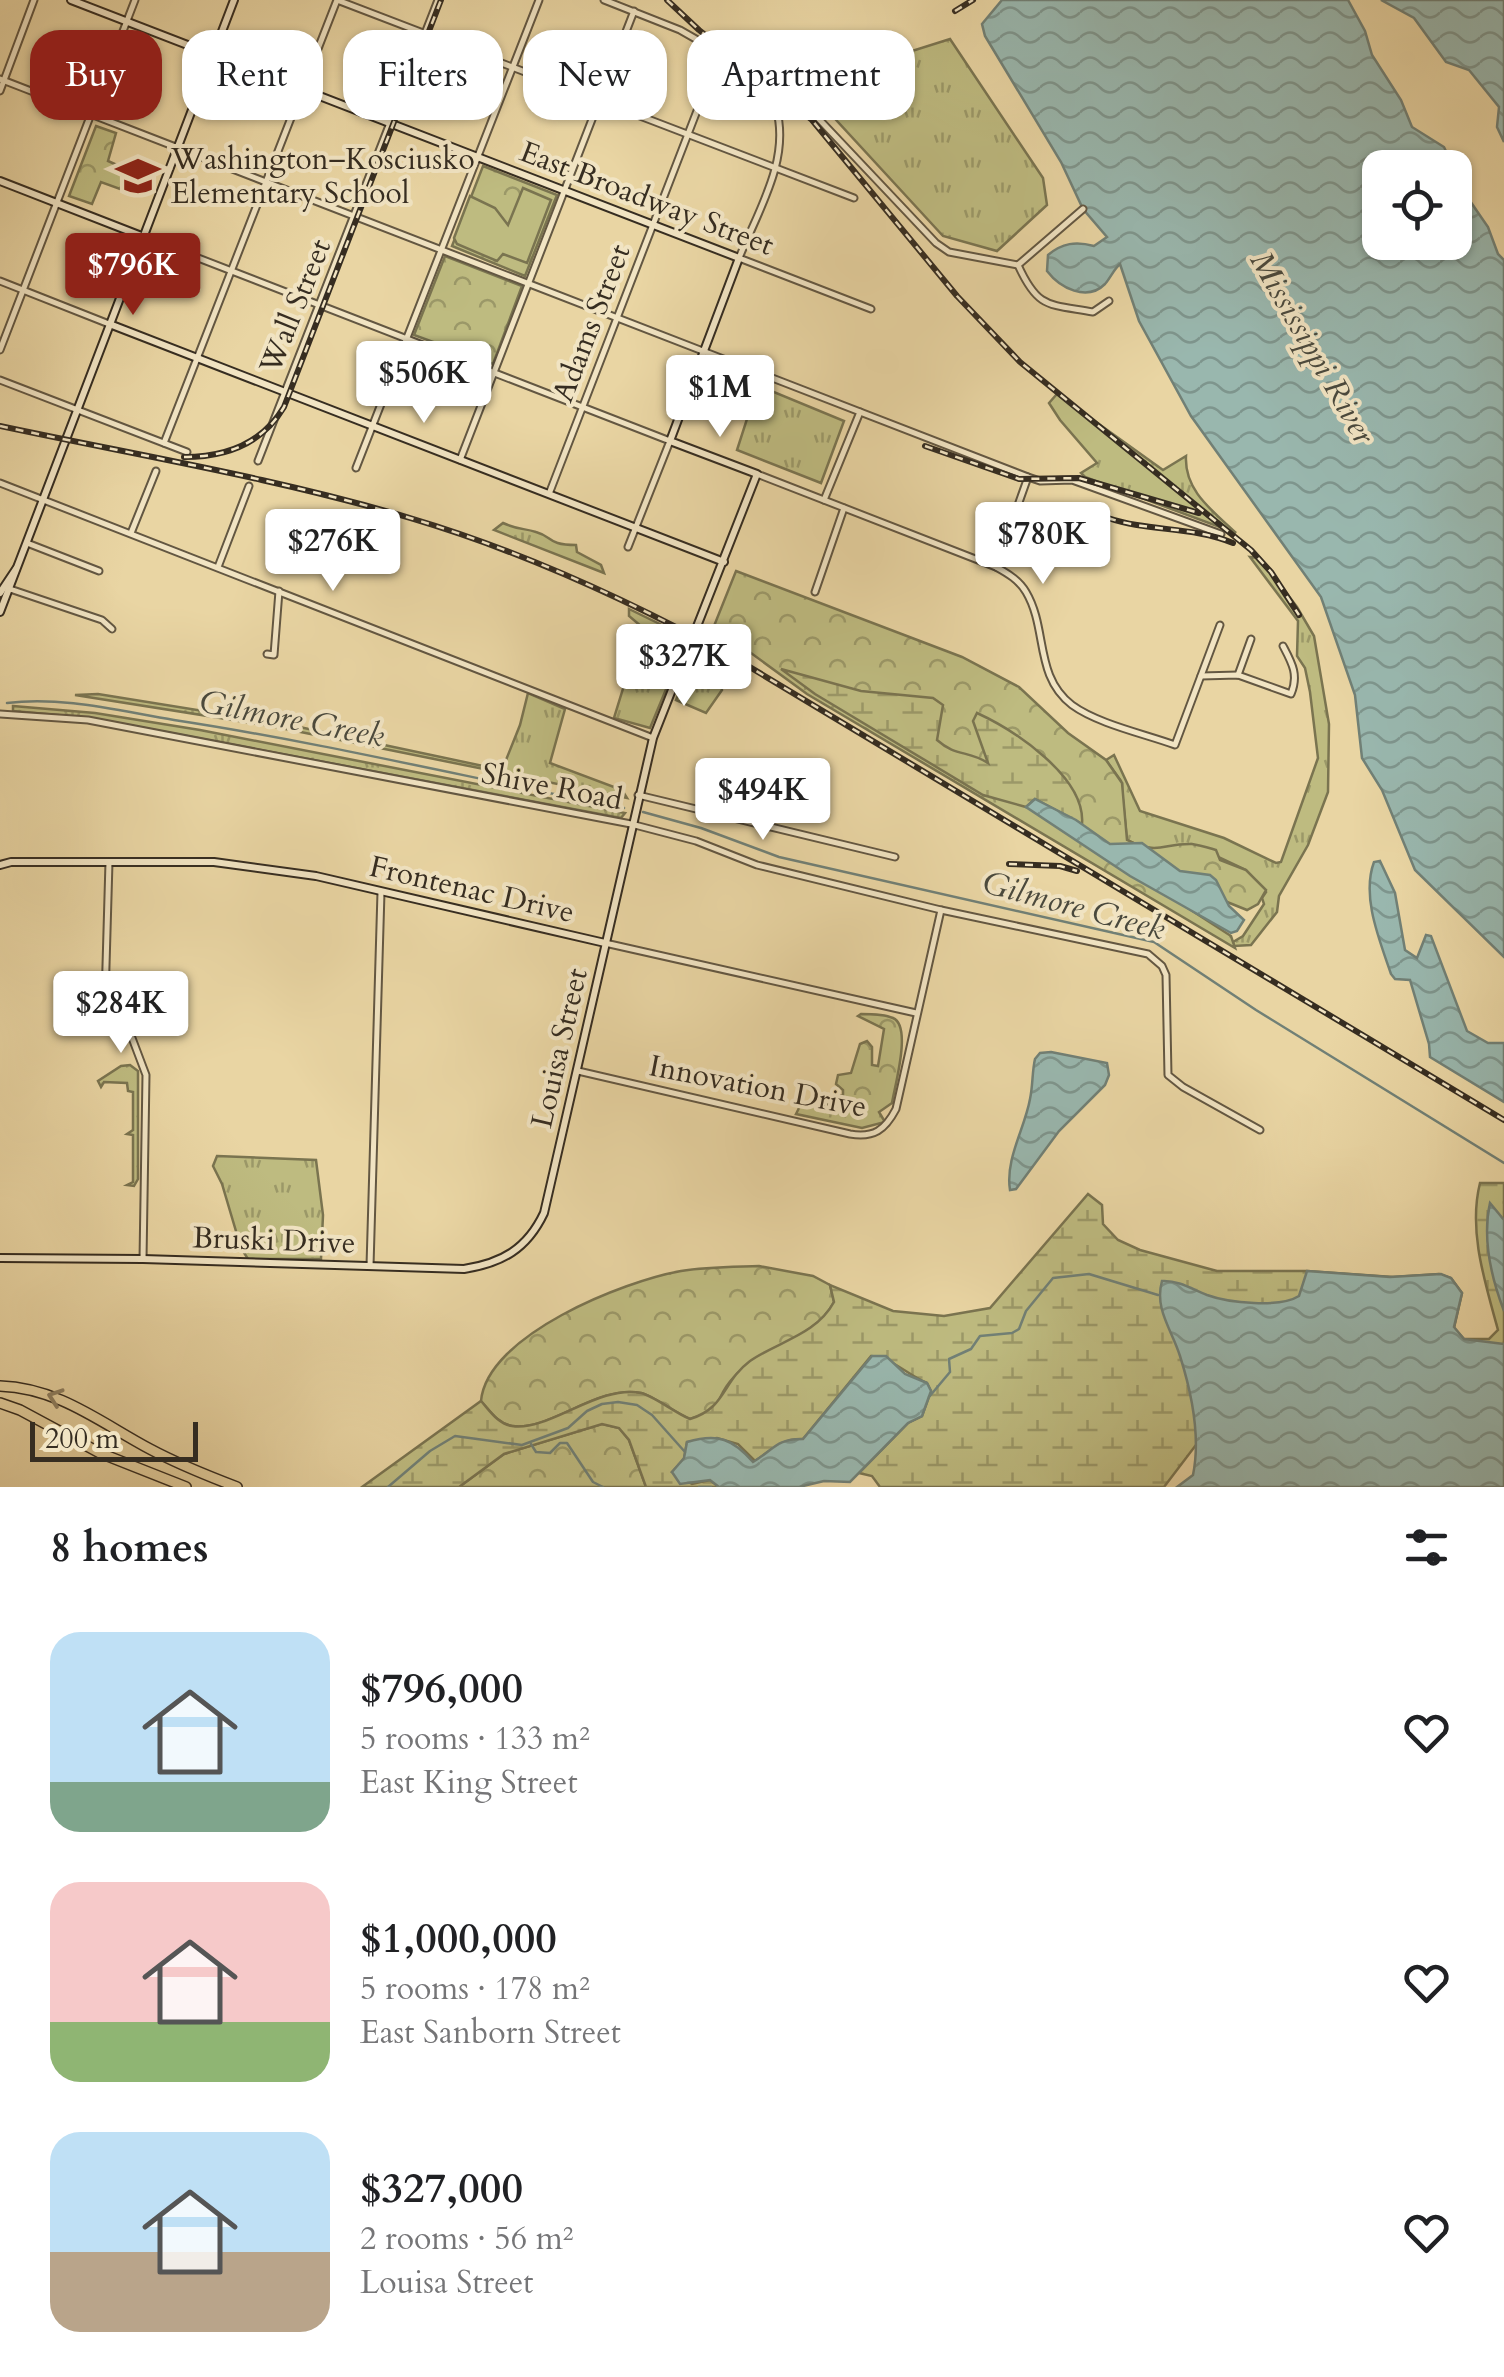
<!DOCTYPE html>
<meta charset="utf-8">
<style>
:root{--surface:#fff;--page:#f6f6f6;--text:#202124;--muted:#757577;--accent:#8f2418}
body{margin:0;font-family:Cardo,serif;background:var(--page);color:var(--text);height:100vh;display:flex;flex-direction:column;font-size:38px;white-space:nowrap}
*{box-sizing:border-box;margin:0}
p{font-size:32px;color:var(--muted)}
.icon{flex:none;width:55px;height:55px;fill:none;stroke:currentColor;stroke-width:2;stroke-linecap:round;stroke-linejoin:round}
.map{position:relative;height:1487px;overflow:hidden}
.sheet{display:flex;flex-direction:column;background:var(--surface);flex:1}
.sheet>*{flex:none}
.banner{position:absolute;left:30px;top:30px;width:1000px;height:90px;display:flex;gap:20px}
.buttons{position:absolute;left:1362px;top:150px;display:grid;gap:20px}
.buttons a{display:grid;place-items:center;width:110px;height:110px;border-radius:20px;background:var(--surface);box-shadow:0 2px 8px #0004;font-size:50px}
.scale{position:absolute;left:30px;bottom:25px;width:168px;box-sizing:border-box;padding-left:10px;border:5px solid #362d21;border-top:0;font-size:28px;line-height:35px;white-space:nowrap;color:#362d21;-webkit-text-stroke:8px #f1e4c3;paint-order:stroke}
.price{position:absolute;translate:-50% -85px;padding:0 22px;border-radius:10px;background:#fff;color:#222;font-size:32px;line-height:65px;filter:drop-shadow(0 2px 5px #0008)}
.price::after{content:'';position:absolute;left:50%;top:60px;width:30px;height:22px;margin-left:-15px;background:inherit;clip-path:polygon(0 0,100% 0,50% 100%)}
.price.on{background:var(--accent);color:#fff}
ul{padding:0;list-style:none}
li{display:flex;align-items:center;gap:30px;height:250px;padding:0 50px}
li span{display:grid;place-items:center;flex:none;width:280px;height:200px;border-radius:30px;color:#555}
li>.icon{margin-inline-start:auto}
span .icon{width:120px;height:120px;fill:#fffc;stroke-width:1}
li b{font-size:42px}
h2{display:flex;justify-content:space-between;align-items:center;height:120px;padding:0 50px;font-size:42px}
.chip{padding:0 35px;border-radius:30px;background:var(--surface);box-shadow:0 2px 8px #0004;font-size:35px;line-height:90px}
.chip.on{background:var(--accent);color:#fff}
.map>svg:first-child{display:block}
.grass{fill:url(#grass-tufts);stroke:#7a7450;stroke-width:2.5}
.forest{fill:url(#forest-crowns);stroke:#7a7450;stroke-width:2.5}
.wetland{fill:url(#wetland-marsh);stroke:#7a7450;stroke-width:2.5}
.pitch{fill:#bebb80;stroke:#7a7450;stroke-width:2.5}
.water{fill:url(#water-waves);stroke:#718076;stroke-width:2.5;fill-rule:evenodd}
.lines{fill:none;stroke-linecap:round;stroke-linejoin:round}
.stream{stroke:#718076;stroke-width:2.5}
.street-casing{stroke:#635742;stroke-width:9}
.secondary-casing{stroke:#362d21;stroke-width:10}
.highway-casing{stroke:#362d21;stroke-width:12}
.street{stroke:#f1e4c3;stroke-width:5}
.secondary{stroke:#f1e4c3;stroke-width:6}
.highway{stroke:#e9d5a3;stroke-width:9}
.rail-casing{stroke:#362d21;stroke-width:6}
.rail{stroke:#f1e4c3;stroke-width:2.5;stroke-dasharray:8;stroke-linecap:butt}
.oneway{stroke:#908162}
.labels{text-anchor:middle;stroke-width:8;stroke-linejoin:round;paint-order:stroke}
.poi-label{font-size:30px;fill:#362d21;stroke:#f1e4c3;text-anchor:start}
.street-label{font-size:30px;fill:#362d21;stroke:#f1e4c3}
.water-label{font-size:32px;font-style:italic;fill:#4a493d;stroke:#f1e4c3}
</style>
<div class="map">
<svg width="1504" height="1487" viewBox="0 0 1504 1487">
<defs>
<pattern id="grass-tufts" width="24" height="20" patternUnits="userSpaceOnUse" patternTransform="scale(2.5)"><rect width="24" height="20" fill="#bebb80"/><path d="M3 7l-1-3M5 7V3M7 7l1-3M15 17l-1-3M17 17v-4M19 17l1-3" fill="none" stroke="#9b9868"/></pattern>
<pattern id="forest-crowns" width="20" height="18" patternUnits="userSpaceOnUse" patternTransform="scale(2.5)"><rect width="20" height="18" fill="#bebb80"/><path d="M2 6a3 3 0 1 1 6 0M12 15a3 3 0 1 1 6 0" fill="none" stroke="#9b9868"/></pattern>
<pattern id="wetland-marsh" width="20" height="14" patternUnits="userSpaceOnUse" patternTransform="scale(2.5)"><rect width="20" height="14" fill="#bebb80"/><path d="M1 5h8M5 5V1M11 12h8M15 12V8" fill="none" stroke="#9b9868"/></pattern>
<pattern id="water-waves" width="16" height="10" patternUnits="userSpaceOnUse" patternTransform="scale(2.5)"><rect width="16" height="10" fill="#99b7ae"/><path d="M0 5q4-4 8 0t8 0" fill="none" stroke="#7e958d"/></pattern>
</defs>
<rect width="100%" height="100%" fill="#e9d5a3"/>
<filter id="stains"><feTurbulence type="fractalNoise" baseFrequency=".002" numOctaves="4"/><feColorMatrix values="0 0 0 0 .2 0 0 0 0 .09 0 0 0 0 .02 0 0 0 .5 -.17"/></filter>
<radialGradient id="worn" r=".72"><stop offset=".6" stop-color="#630" stop-opacity="0"/><stop offset="1" stop-color="#630" stop-opacity=".3"/></radialGradient>
<!-- grass -->
<g class="grass">
<polygon points="950,39 1043,178 1047,205 997,251 943,236 804,85"/>
<polygon points="723,371 844,421 821,483 737,450 747,419 711,405"/>
<path d="M 1057,394 L 1163,470 L 1186,456 C 1184,491 1213,511 1236,533 L 1085,477 L 1081,473 L 1097,463 L 1060,420 L 1049,403 Z"/>
<path d="M 503,523 C 518,530 524,528 536,532 C 554,537 547,545 576,545 L 577,552 L 601,565 L 604,573 L 494,530 Z"/>
<polygon points="1250,557 1260,558 1297,607 1314,636 1329,724 1328,792 1308,845 1279,896 1277,912 1251,945 1234,946 1233,942 1243,936 1264,904 1262,898 1266,892 1246,870 1191,844 1164,850 1142,847 1127,840 1121,781 1106,760 1114,755 1140,811 1224,838 1276,863 1281,862 1318,758 1310,692 1305,668 1297,656 1298,621"/>
<polygon points="629,609 674,631 684,646 650,728 614,718 642,627 629,616"/>
<polygon points="689,669 720,683 722,690 706,713 676,700"/>
<polygon points="528,693 565,709 550,763 622,790 627,798 271,726 75,695 98,694 290,725 502,770 520,725"/>
<polygon points="13,706 95,713 200,730 625,813 621,818 91,718 13,711"/>
<polygon points="130,1065 138,1071 138,1179 134,1186 127,1185 133,1182 133,1135 127,1134 133,1130 133,1092 128,1091 127,1083 104,1082 101,1087 98,1081 121,1066"/>
<polygon points="217,1156 316,1160 323,1215 321,1259 248,1259 241,1248 222,1184 213,1166"/>
</g>
<!-- forest -->
<g class="forest">
<polygon points="96,126 116,133 108,161 128,170 120,189 101,182 92,204 69,196"/>
<polygon points="483,166 557,195 525,276 452,246"/>
<polygon points="445,256 522,286 493,364 414,335"/>
<path d="M 736,571 L 962,657 L 1019,687 L 1068,733 L 1106,760 L 1122,783 L 1127,840 C 1160,856 1162,843 1192,844 C 1199,845 1209,848 1216,850 L 1220,860 L 1246,870 L 1266,890 L 1258,904 L 1247,910 L 1098,850 L 1231,936 L 1235,948 L 807,694 L 714,626 Z"/>
<path d="M 861,1014 C 872,1014 884,1014 893,1018 C 912,1026 895,1085 892,1103 L 879,1112 L 885,1122 L 862,1128 L 796,1114 L 800,1106 L 827,1106 L 829,1099 L 843,1095 L 843,1090 L 836,1084 L 838,1075 L 851,1073 L 860,1044 L 867,1041 L 872,1047 L 872,1065 L 878,1066 L 884,1029 L 858,1016 Z"/>
<path d="M 759,1266 L 813,1276 L 830,1285 L 834,1302 C 813,1341 761,1346 733,1378 C 713,1399 727,1408 690,1419 C 675,1413 654,1396 641,1393 C 598,1384 549,1432 512,1426 C 498,1424 490,1411 481,1401 C 487,1335 624,1281 681,1271 C 706,1267 733,1267 759,1266 Z"/>
<polygon points="602,1424 619,1428 629,1440 646,1487 459,1487 504,1454"/>
</g>
<!-- wetland -->
<g class="wetland">
<path d="M 781,669 L 861,691 L 933,698 L 943,705 L 937,740 C 956,757 968,750 988,763 L 973,721 L 977,713 C 1014,730 1086,777 1082,824 L 1035,799 L 1026,807 L 983,795 L 815,694 Z"/>
<path d="M 1480,1183 L 1504,1183 L 1504,1487 L 1205,1433 L 1164,1487 L 880,1487 L 872,1476 L 859,1473 L 908,1423 L 922,1416 L 931,1391 L 927,1383 C 906,1374 891,1357 871,1356 L 803,1439 C 782,1438 772,1450 755,1461 L 738,1444 L 717,1438 L 687,1442 L 684,1459 L 672,1472 L 692,1484 L 710,1480 L 719,1487 L 646,1487 L 629,1440 L 619,1428 L 602,1424 L 504,1454 L 459,1487 L 362,1487 L 481,1401 C 490,1411 498,1424 512,1426 C 549,1432 598,1384 641,1393 C 654,1396 675,1413 690,1419 C 726,1408 722,1382 750,1361 C 779,1341 816,1335 834,1302 L 830,1285 L 893,1311 L 944,1316 L 990,1308 L 1088,1194 L 1102,1205 L 1103,1224 L 1118,1240 L 1140,1250 L 1217,1271 L 1307,1271 L 1393,1277 L 1439,1274 L 1451,1278 L 1462,1293 L 1454,1328 L 1464,1339 L 1489,1339 L 1498,1330 C 1485,1282 1468,1231 1480,1183 Z"/>
</g>
<!-- pitch -->
<polygon class="pitch" points="523,188 551,200 527,263 503,254 497,261 457,244 454,238 470,196 495,208 508,225"/>
<!-- water -->
<g class="water">
<path d="M 1002,0 L 1348,0 L 1365,31 L 1372,55 L 1401,100 L 1412,127 L 1444,147 L 1468,198 L 1488,227 L 1498,254 L 1504,260 L 1504,957 L 1415,870 L 1382,790 L 1362,758 L 1355,695 L 1321,597 L 1191,416 L 1139,321 L 1120,264 C 1114,269 1111,277 1105,284 C 1087,302 1060,288 1047,271 L 1048,255 C 1062,243 1076,241 1094,246 L 1107,237 L 1083,209 L 1061,162 L 985,36 L 982,24 ZM 1380,168 L 1455,168 L 1455,242 L 1380,242 Z"/>
<polygon points="1381,0 1504,0 1504,142 1497,127 1499,107 1469,70 1446,62 1414,18"/>
<polygon points="1035,799 1076,820 1110,844 1142,843 1180,871 1210,875 1216,880 1229,906 1244,920 1237,931 1231,933 1130,876 1026,807"/>
<path d="M 1380,861 L 1395,893 L 1405,950 L 1417,958 L 1426,935 L 1431,936 L 1467,1031 L 1488,1043 L 1504,1043 L 1504,1102 L 1430,1057 L 1429,1044 L 1410,980 L 1395,979 L 1391,974 C 1380,941 1361,897 1374,862 Z"/>
<path d="M 1051,1052 L 1107,1063 L 1109,1075 L 1105,1085 L 1059,1131 L 1016,1189 L 1010,1190 C 1005,1159 1025,1128 1030,1099 C 1033,1085 1032,1072 1035,1059 L 1040,1053 Z"/>
<path d="M 1490,1203 L 1504,1220 L 1504,1311 C 1491,1277 1482,1239 1490,1203 Z"/>
<path d="M 1307,1271 L 1390,1277 L 1441,1274 L 1451,1278 L 1462,1293 L 1454,1327 L 1464,1339 L 1504,1344 L 1504,1487 L 1177,1487 L 1193,1475 C 1201,1436 1192,1394 1180,1356 C 1172,1330 1154,1309 1162,1281 C 1178,1280 1192,1289 1207,1295 C 1229,1303 1280,1308 1299,1296 Z"/>
<path d="M 872,1356 L 886,1356 L 905,1374 L 927,1383 L 931,1391 L 922,1416 L 908,1423 L 850,1482 L 824,1481 L 799,1487 L 719,1487 L 710,1480 L 680,1484 L 672,1472 L 684,1458 L 687,1442 C 718,1433 733,1439 753,1462 C 775,1449 775,1439 803,1439 Z"/>
</g>
<g class="lines">
<!-- stream -->
<g class="stream">
<path d="M 7,703 C 63,696 119,711 174,720 C 325,743 474,779 624,808"/>
<polyline points="643,812 701,828 779,857 1154,942 1256,1010 1504,1163"/>
<polyline points="929,1397 950,1372 949,1359 971,1349 980,1336 1012,1333 1019,1329 1026,1311 1053,1278 1089,1274 1158,1295"/>
<polyline points="531,1444 536,1452 550,1453 560,1443 567,1443 593,1482 603,1487"/>
<polyline points="388,1487 430,1451 455,1436 522,1445 568,1428 587,1411 602,1404 618,1402 637,1405 652,1415 685,1452"/>
<polyline points="699,1487 711,1487"/>
</g>
<!-- street casing -->
<g class="street-casing">
<g id="street">
<polyline points="604,0 680,30 701,42 759,88 776,108 795,96 800,99 936,243 949,252 1018,265 1083,209"/>
<polyline points="0,79 1028,477 1040,481 1072,480 1221,534"/>
<polyline points="0,91 34,0"/>
<path d="M 776,108 C 791,159 758,211 739,258 L 871,309"/>
<polyline points="144,237 670,441 628,547"/>
<path d="M 1018,265 C 1038,309 1048,304 1093,312 L 1109,301"/>
<polyline points="0,281 109,324"/>
<polyline points="0,350 135,0"/>
<polyline points="0,380 187,452"/>
<polyline points="164,443 337,0 854,198"/>
<polyline points="460,460 634,11"/>
<polyline points="258,461 438,0"/>
<polyline points="356,468 539,0"/>
<path d="M 757,474 L 996,567 C 1007,573 1019,580 1026,592 C 1048,629 1034,676 1072,705 C 1098,724 1145,734 1175,745 L 1220,625"/>
<polyline points="0,483 653,738"/>
<polyline points="549,494 717,59"/>
<polyline points="824,500 860,412"/>
<polyline points="131,533 156,471"/>
<polyline points="27,543 99,571"/>
<polyline points="218,567 249,486"/>
<polyline points="996,567 1028,477"/>
<polyline points="10,589 102,620 112,629"/>
<polyline points="815,592 844,508"/>
<polyline points="267,654 274,655 279,591"/>
<polyline points="1238,675 1251,639"/>
<path d="M 1201,676 L 1238,675 L 1291,694 C 1299,675 1292,663 1283,646"/>
<polyline points="0,714 88,720 631,824 696,841 757,865 941,910 1148,954 1162,966 1166,975 1168,1075 1183,1087 1260,1130"/>
<polyline points="638,795 895,857"/>
<polyline points="109,862 105,1000 111,1014 132,1038 146,1075 143,1259"/>
<polyline points="605,943 916,1013"/>
<path d="M 578,1071 L 850,1134 C 874,1138 885,1130 896,1109 L 941,910"/>
<polyline points="370,1266 381,892"/>
</g>
</g>
<!-- secondary casing -->
<g class="secondary-casing">
<g id="secondary">
<polyline points="0,181 144,237"/>
<polyline points="112,325 724,562"/>
<polyline points="0,593 16,569"/>
<polyline points="0,612 234,0"/>
<polyline points="0,865 11,862 214,862 316,876 605,943"/>
<path d="M 0,1258 L 143,1259 L 464,1269 C 502,1263 527,1249 544,1213 L 653,738 L 757,474 L 670,441 L 739,258 L 71,0"/>
</g>
</g>
<!-- highway casing -->
<g class="highway-casing">
<g id="highway">
<path d="M 0,1386 C 59,1388 101,1423 150,1449 C 178,1464 208,1476 237,1487"/>
<polyline points="0,1403 20,1410 100,1453 186,1487"/>
</g>
</g>
<!-- street -->
<use href="#street" class="street"/>
<!-- secondary -->
<use href="#secondary" class="secondary"/>
<!-- highway -->
<use href="#highway" class="highway"/>
<!-- rail casing -->
<g class="rail-casing">
<g id="rail">
<polyline points="667,0 699,30 812,120 957,296 1020,362 1251,550 1271,572 1299,615"/>
<polyline points="955,11 973,0"/>
<path d="M 0,426 C 136,455 276,478 410,518 C 525,552 633,602 738,660 L 1504,1120"/>
<polyline points="925,446 1019,479 1079,478 1199,513"/>
<path d="M 184,457 C 226,457 262,444 284,407 L 441,0"/>
<path d="M 1108,518 C 1149,532 1192,526 1233,543"/>
<polyline points="1009,864 1060,866 1077,871"/>
</g>
</g>
<!-- rail -->
<use href="#rail" class="rail"/>
</g>
<!-- one-way arrows -->
<defs><path id="oneway-chevron" d="M-2-3.5L2.5 0L-2 3.5" fill="none" stroke-width="1.6" stroke-linecap="round" stroke-linejoin="round" transform="scale(2.5)"/></defs>
<use class="oneway" href="#oneway-chevron" transform="translate(55 1397) rotate(-161)"/>
<!-- icons -->
<defs>
<g id="school-bare" transform="scale(3.45)"><path d="M0-5L7-2L0 1L-7-2ZM-4 1L0 2.5L4 1V4Q0 6-4 4Z" fill="#8f2418" stroke="#f1e4c3" stroke-width="2.5" paint-order="stroke"/></g>
</defs>
<g fill-rule="evenodd">
<use href="#school-bare" x="138" y="176"/>
</g>
<g class="labels">
<!-- poi labels -->
<g class="poi-label">
<text x="171" y="169">Washington–Kosciusko<tspan x="171" dy="34">Elementary School</tspan></text>
</g>
<!-- street labels -->
<g class="street-label">
<text transform="translate(647 198) rotate(21)" y="10">East Broadway Street</text>
<text transform="translate(295 306) rotate(-68)" y="10">Wall Street</text>
<text transform="translate(591 323) rotate(-69)" y="10">Adams Street</text>
<text transform="translate(552 786) rotate(11)" y="10">Shive Road</text>
<text transform="translate(472 889) rotate(13)" y="10">Frontenac Drive</text>
<text transform="translate(559 1048) rotate(-77)" y="10">Louisa Street</text>
<text transform="translate(758 1086) rotate(11)" y="10">Innovation Drive</text>
<text transform="translate(274 1240) rotate(2)" y="10">Bruski Drive</text>
</g>
<!-- water labels -->
<g class="water-label">
<text transform="translate(1313 347) rotate(60)" y="11">Mississippi River</text>
<text transform="translate(292 718) rotate(11)" y="11">Gilmore Creek</text>
<text transform="translate(1074 905) rotate(15)" y="11">Gilmore Creek</text>
</g>
</g>
<rect width="100%" height="100%" filter="url(#stains)"/>
<rect width="100%" height="100%" fill="url(#worn)"/>
</svg>
<div class="buttons">
<a><svg class="icon" aria-label="locate" viewBox="0 0 24 24"><circle cx="12" cy="12" r="6"/><path d="M12 2v4M12 18v4M2 12h4M18 12h4"/></svg></a>
</div>
<div class="scale">200 m</div>
<b class="price on" style="left:133px;top:318px">$796K</b>
<b class="price" style="left:424px;top:426px">$506K</b>
<b class="price" style="left:720px;top:440px">$1M</b>
<b class="price" style="left:1043px;top:587px">$780K</b>
<b class="price" style="left:333px;top:594px">$276K</b>
<b class="price" style="left:684px;top:709px">$327K</b>
<b class="price" style="left:763px;top:843px">$494K</b>
<b class="price" style="left:121px;top:1056px">$284K</b>
<div class="banner">
<a class="chip on">Buy</a>
<a class="chip">Rent</a>
<a class="chip">Filters</a>
<a class="chip">New</a>
<a class="chip">Apartment</a>
</div>
</div>
<section class="sheet">
<h2>8 homes<svg class="icon" aria-label="filters" viewBox="0 0 24 24"><path d="M4 7h16M4 17h16"/><circle cx="9" cy="7" r="2"/><circle cx="15" cy="17" r="2"/></svg></h2>
<ul>
<li><span style="background:linear-gradient(#bfe0f5 75%,#7fa58c 0)"><svg class="icon" aria-label="home" viewBox="0 0 24 24"><path d="M3 11l9-7 9 7M6 9v11h12V9"/></svg></span><div><b>$796,000</b><p>5 rooms · 133 m²</p><p>East King Street</p></div><svg class="icon" aria-label="heart" viewBox="0 0 24 24"><path d="M12 20l-8-8c-3-5 5-10 8-4 3-6 11-1 8 4z"/></svg></li>
<li><span style="background:linear-gradient(#f6c9c9 70%,#8fb573 0)"><svg class="icon" aria-label="home" viewBox="0 0 24 24"><path d="M3 11l9-7 9 7M6 9v11h12V9"/></svg></span><div><b>$1,000,000</b><p>5 rooms · 178 m²</p><p>East Sanborn Street</p></div><svg class="icon" aria-label="heart" viewBox="0 0 24 24"><path d="M12 20l-8-8c-3-5 5-10 8-4 3-6 11-1 8 4z"/></svg></li>
<li><span style="background:linear-gradient(#bfe0f5 60%,#b9a48a 0)"><svg class="icon" aria-label="home" viewBox="0 0 24 24"><path d="M3 11l9-7 9 7M6 9v11h12V9"/></svg></span><div><b>$327,000</b><p>2 rooms · 56 m²</p><p>Louisa Street</p></div><svg class="icon" aria-label="heart" viewBox="0 0 24 24"><path d="M12 20l-8-8c-3-5 5-10 8-4 3-6 11-1 8 4z"/></svg></li>
</ul>
</section>
